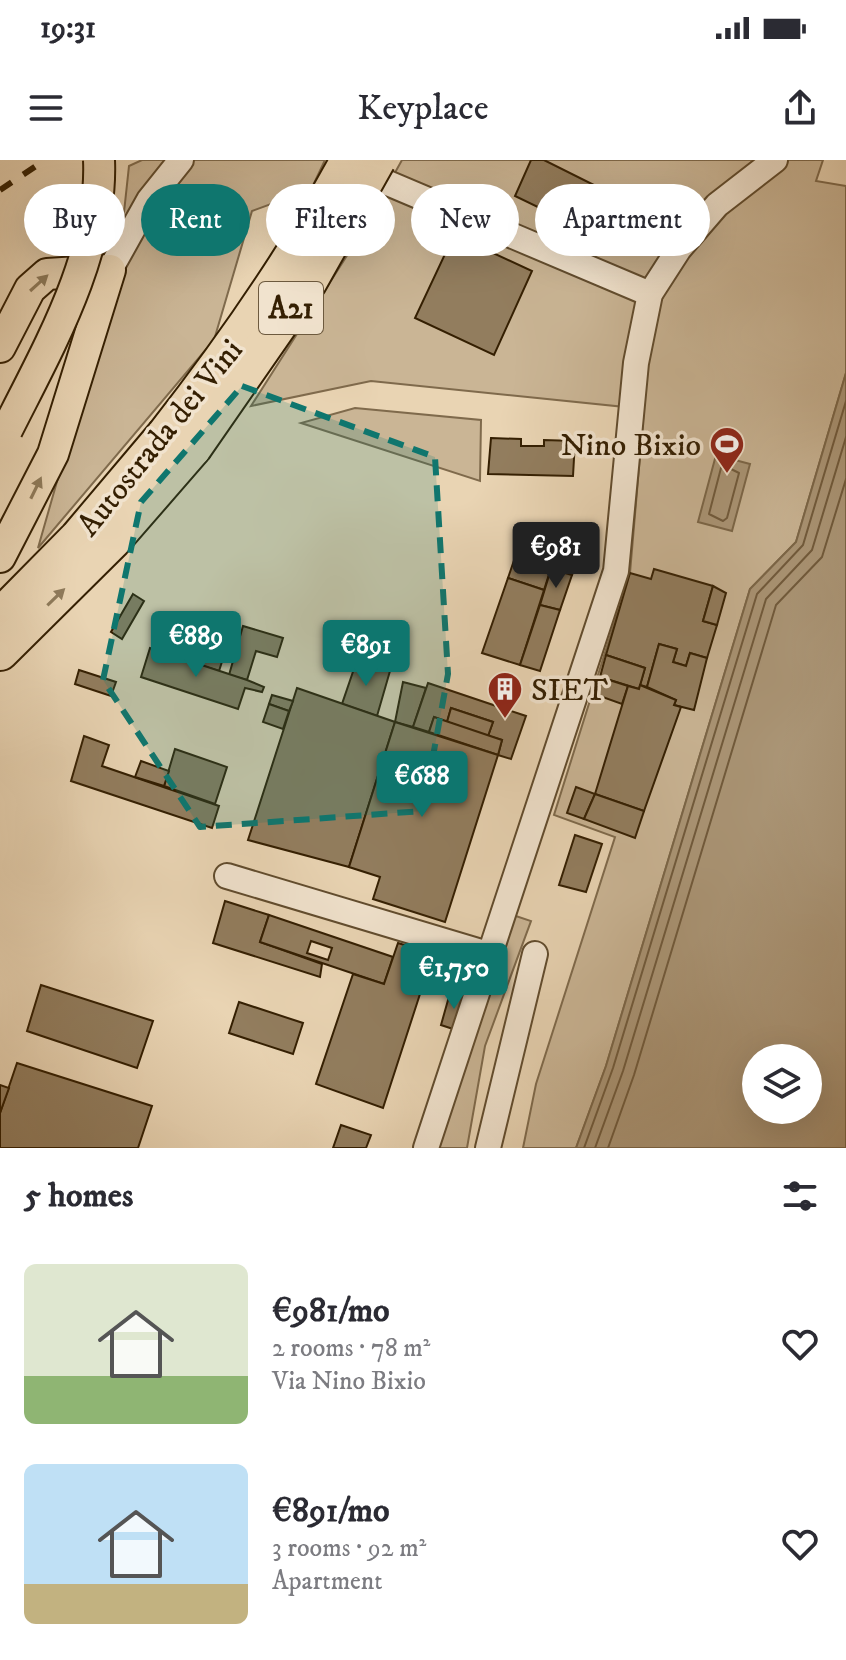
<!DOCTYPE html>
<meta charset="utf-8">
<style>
:root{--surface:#fff;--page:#f2f2f3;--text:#2b2b33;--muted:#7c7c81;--accent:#0f766e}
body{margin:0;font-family:"IM FELL DW Pica",serif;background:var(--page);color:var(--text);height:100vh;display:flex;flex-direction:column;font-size:30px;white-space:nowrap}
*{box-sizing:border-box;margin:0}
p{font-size:26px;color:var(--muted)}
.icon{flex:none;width:44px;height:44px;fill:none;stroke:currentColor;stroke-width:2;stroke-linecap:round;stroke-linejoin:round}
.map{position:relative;height:988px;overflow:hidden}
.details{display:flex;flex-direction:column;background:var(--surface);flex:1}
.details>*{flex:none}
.top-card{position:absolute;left:24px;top:24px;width:798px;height:72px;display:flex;gap:16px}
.tools{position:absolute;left:742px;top:884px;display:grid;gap:16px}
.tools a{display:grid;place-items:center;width:80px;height:80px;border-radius:50%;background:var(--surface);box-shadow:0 8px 32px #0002;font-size:40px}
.price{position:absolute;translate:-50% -68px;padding:0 18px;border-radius:8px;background:var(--accent);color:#fff;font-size:26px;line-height:52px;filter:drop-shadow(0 2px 4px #0008)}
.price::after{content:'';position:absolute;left:50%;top:48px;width:24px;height:18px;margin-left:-12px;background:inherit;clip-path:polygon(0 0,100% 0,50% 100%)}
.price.on{background:#222;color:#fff}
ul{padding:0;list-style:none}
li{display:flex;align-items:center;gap:24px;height:200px;padding:0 24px}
li span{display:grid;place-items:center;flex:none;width:224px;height:160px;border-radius:12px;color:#555}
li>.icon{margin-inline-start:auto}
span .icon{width:96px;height:96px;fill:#fffc;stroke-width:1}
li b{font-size:34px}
h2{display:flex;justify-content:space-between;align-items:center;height:96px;padding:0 24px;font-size:34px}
.chip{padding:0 28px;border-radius:36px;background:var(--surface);box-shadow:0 8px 32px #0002;font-size:28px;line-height:72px}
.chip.on{background:var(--accent);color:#fff}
.status{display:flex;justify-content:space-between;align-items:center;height:56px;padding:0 40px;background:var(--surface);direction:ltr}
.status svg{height:22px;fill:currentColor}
header{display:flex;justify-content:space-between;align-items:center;height:104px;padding:0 24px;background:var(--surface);font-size:36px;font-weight:600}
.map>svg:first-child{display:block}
.green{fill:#cab595;stroke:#7f6a4c;stroke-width:2}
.water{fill:#ab9677;stroke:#7b6648;stroke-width:2;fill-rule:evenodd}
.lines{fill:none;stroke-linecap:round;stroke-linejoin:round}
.shore{stroke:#705a3c;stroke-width:2}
.building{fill:#927d5e;stroke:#341f02;stroke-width:2;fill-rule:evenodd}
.minor-casing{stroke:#614c2e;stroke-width:28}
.major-casing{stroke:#341f02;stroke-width:34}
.highway-casing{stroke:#341f02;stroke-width:40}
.minor{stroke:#f1e3ce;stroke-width:24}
.major{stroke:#e9d4b3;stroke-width:30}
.highway{stroke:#e9d4b3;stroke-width:36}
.rail{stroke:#341f02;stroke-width:6;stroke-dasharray:14 14;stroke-linecap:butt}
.major-bridge-casing{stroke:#341f02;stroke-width:34;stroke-linecap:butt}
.highway-bridge-casing{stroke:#341f02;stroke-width:40;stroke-linecap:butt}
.major-bridge{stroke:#e9d4b3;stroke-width:30}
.highway-bridge{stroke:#e9d4b3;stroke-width:36}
.oneway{fill:#8e7a5a}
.marked{fill:#0f766e;fill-opacity:0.2;stroke:#0f766e;stroke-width:6;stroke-dasharray:16 10;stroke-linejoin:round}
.labels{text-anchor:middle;stroke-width:7;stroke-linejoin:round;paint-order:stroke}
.shield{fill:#f1e3ce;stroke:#6d5a3f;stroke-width:2}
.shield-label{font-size:30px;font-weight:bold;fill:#341f02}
.street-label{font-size:32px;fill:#341f02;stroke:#f1e3ce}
.poi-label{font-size:32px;fill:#341f02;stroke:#f1e3ce;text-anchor:end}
</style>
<div class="status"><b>19:31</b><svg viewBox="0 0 49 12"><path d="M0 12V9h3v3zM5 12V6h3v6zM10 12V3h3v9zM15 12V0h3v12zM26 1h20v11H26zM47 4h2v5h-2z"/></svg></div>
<header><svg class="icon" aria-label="menu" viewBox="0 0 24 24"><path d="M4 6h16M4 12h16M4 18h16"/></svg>Keyplace<svg class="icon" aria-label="share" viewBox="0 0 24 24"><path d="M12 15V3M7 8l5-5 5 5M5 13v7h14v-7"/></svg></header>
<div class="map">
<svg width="846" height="988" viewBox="0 0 846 988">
<rect width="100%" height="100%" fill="#e9d4b3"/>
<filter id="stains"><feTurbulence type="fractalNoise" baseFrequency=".0025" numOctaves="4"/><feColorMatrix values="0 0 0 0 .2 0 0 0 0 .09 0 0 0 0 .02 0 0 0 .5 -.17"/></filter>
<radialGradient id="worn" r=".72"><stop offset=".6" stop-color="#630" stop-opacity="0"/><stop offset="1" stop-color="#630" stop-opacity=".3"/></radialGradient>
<!-- green -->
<g class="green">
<polygon points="142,0 325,0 309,34 301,33 252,51 214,180 38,388 118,108 129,6"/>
<polygon points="402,0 823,0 816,21 846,26 846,213 796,382 750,429 606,906 576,988 523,988 536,924 615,677 554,655 630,413 644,249 371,221 251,246 362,72"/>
<polygon points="355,248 481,260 480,321 301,263"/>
<polygon points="498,750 531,761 485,886 467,988 419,988"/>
</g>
<!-- water -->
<g class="water">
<path d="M 846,213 L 846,988 L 576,988 L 606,906 L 750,429 L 796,382 ZM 756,898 L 808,898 L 808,950 L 756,950 Z"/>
<polygon points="716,295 750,304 732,371 698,362"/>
</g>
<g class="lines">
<!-- shore -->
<g class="shore">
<polygon points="725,306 739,313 727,358 723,361 709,354 721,308"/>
<polyline points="584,988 613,908 757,434 803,385 846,241"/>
<polyline points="595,988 623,911 766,439 812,390 846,277"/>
<polyline points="608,988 634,915 776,445 822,397 846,319"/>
</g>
</g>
<!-- building -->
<g class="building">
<polygon points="531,0 544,0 596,26 579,67 515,36"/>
<polygon points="454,75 532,111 494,195 415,158"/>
<polygon points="491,278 521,279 521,286 544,286 544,280 575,281 573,316 488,314"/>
<polygon points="526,365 561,377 544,430 508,418"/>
<polygon points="561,377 582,384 572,415 551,409"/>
<polygon points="551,409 572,415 560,450 540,445"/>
<polygon points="654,409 713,426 703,461 717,465 707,498 690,493 686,506 673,502 677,489 659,484 647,527 640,525 645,508 606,495 630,413 651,419"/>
<polygon points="508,418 544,430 520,505 482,493"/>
<polygon points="713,426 726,433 717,465 703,461"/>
<polygon points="133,434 144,441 122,479 111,472"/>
<polygon points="540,445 560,450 540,511 520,505"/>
<polygon points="243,466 283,478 277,497 256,491 247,520 229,515"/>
<polygon points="199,473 228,483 219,511 190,502"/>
<polygon points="659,484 677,489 673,502 686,506 690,493 707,498 694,550 674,545 676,540 647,527"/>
<polygon points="150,488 247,520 264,527 262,532 245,528 238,549 141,517"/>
<polygon points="606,495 645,508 639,529 600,517"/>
<polygon points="357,500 390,511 377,556 342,544"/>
<polygon points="79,510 116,522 111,536 75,524"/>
<polygon points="600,517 628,526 622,544 594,534"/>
<polygon points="403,522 426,528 413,567 395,562"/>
<polygon points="428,523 526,556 511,599 498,595 502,580 488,576 493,562 451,548 447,562 434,557 429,572 413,567"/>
<polygon points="640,525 676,540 674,545 681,547 644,651 595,634 628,526 639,529"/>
<polygon points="297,528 395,562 349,707 248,680"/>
<polygon points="272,535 293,541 289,551 269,544"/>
<polygon points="269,544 289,551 283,569 263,562"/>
<polygon points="451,548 493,562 488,576 447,562"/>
<polygon points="434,557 502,580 498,595 429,572"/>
<polygon points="395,562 498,595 445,762 373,739 380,717 349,707"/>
<polygon points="84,576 109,585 102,606 219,646 212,668 71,621"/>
<polygon points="175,589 227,607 215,644 164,626"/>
<polygon points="141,601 169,611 164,626 135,617"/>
<polygon points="576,627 595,634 584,659 567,653"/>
<polygon points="595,634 644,651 635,678 584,659"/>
<polygon points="575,675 602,684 586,732 559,725"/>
<polygon points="225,741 269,755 260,782 322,804 320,817 213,783"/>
<path d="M 269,755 L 393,797 L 384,824 L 260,782 ZM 311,781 L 332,788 L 328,800 L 307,793 Z"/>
<polygon points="398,783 433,794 383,948 316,924 353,814 384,824"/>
<polygon points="459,805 476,812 467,839 450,833"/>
<polygon points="41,825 153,861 137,908 27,871"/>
<polygon points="450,833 467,839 456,870 441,865"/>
<polygon points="239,842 303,863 293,894 229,873"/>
<polygon points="17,903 152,946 138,988 0,988 0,953"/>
<polygon points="0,925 9,928 0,953"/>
<polygon points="341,965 371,975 366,988 333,988"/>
</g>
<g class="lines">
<!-- minor casing -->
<g class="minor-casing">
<g id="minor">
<polyline points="357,10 650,134"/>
<polyline points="110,110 149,40 181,0"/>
<polyline points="227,716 491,795"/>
<polyline points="426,988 616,411 636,203 650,134 679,89 717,45 775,0"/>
<polyline points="488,988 535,794"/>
</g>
</g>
<!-- major casing -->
<g class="major-casing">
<polyline id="major" points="0,187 30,129 47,114 110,110 53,294 0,397"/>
</g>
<!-- highway casing -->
<g class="highway-casing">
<g id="highway">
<polyline points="0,457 78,378 165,275"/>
<polyline points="0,492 113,380 193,288"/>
</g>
</g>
<!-- minor -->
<use href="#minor" class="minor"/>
<!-- major -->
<use href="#major" class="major"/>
<!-- highway -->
<use href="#highway" class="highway"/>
<!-- rail -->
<polyline class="rail" points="0,30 45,0"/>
<!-- major-bridge casing -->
<g class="major-bridge-casing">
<path id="major-bridge" d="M 7,270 C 48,188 103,94 99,0"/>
</g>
<!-- highway-bridge casing -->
<g class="highway-bridge-casing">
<g id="highway-bridge">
<path d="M 165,275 C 234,187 296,98 349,0"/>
<polyline points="193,288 309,121 377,0"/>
</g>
</g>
<!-- major-bridge -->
<use href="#major-bridge" class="major-bridge"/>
<!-- highway-bridge -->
<use href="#highway-bridge" class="highway-bridge"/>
</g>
<!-- one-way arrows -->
<defs><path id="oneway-solid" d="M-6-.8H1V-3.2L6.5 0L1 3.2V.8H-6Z" transform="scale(2)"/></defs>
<g class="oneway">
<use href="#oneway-solid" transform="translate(39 123) rotate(-42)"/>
<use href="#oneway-solid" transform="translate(36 328) rotate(-64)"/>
<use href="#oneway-solid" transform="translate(56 437) rotate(-44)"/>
</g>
<!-- marked area -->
<path class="marked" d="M 242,226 L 435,297 L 448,514 L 423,651 L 200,667 L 103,520 L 141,342 Z"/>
<!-- icons -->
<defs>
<g id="stadium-pin" transform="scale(1.8)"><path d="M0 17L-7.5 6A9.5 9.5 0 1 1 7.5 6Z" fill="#8f2418" stroke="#f1e3ce"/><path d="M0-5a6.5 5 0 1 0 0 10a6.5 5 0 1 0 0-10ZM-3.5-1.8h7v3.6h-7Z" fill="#fff"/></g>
<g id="building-pin" transform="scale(1.8)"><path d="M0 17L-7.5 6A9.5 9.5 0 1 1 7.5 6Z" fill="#8f2418" stroke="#f1e3ce"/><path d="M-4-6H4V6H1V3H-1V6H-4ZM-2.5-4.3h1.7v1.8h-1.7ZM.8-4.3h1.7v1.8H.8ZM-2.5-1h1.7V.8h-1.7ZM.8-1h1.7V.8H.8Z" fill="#fff"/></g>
</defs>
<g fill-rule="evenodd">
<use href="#stadium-pin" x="727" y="284"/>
<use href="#building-pin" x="505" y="529"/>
</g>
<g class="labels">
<!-- shield labels -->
<rect class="shield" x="259" y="122" width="64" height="52" rx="6"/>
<g class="shield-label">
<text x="291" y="158">A21</text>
</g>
<!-- street labels -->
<g class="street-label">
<text transform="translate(159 277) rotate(-51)" y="11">Autostrada dei Vini</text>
</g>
<!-- poi labels -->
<g class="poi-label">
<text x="701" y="295">Nino Bixio</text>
<text x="531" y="540" text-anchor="start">SIET</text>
</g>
</g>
<rect width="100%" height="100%" filter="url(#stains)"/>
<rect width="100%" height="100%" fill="url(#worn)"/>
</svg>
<div class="tools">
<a><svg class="icon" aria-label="layers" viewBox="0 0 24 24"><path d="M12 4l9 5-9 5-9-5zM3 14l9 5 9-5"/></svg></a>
</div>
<b class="price on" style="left:556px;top:430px">€981</b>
<b class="price" style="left:196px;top:519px">€889</b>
<b class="price" style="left:366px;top:528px">€891</b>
<b class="price" style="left:422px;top:659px">€688</b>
<b class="price" style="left:454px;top:851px">€1,750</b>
<div class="top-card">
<a class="chip">Buy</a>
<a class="chip on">Rent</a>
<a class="chip">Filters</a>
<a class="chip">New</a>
<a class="chip">Apartment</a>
</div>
</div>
<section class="details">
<h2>5 homes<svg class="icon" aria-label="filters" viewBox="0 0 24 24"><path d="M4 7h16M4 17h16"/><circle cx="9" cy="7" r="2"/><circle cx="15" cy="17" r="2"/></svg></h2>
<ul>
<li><span style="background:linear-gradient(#dfe7d0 70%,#8fb573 0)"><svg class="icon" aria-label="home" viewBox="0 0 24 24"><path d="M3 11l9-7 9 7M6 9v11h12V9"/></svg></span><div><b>€981/mo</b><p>2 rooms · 78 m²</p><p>Via Nino Bixio</p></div><svg class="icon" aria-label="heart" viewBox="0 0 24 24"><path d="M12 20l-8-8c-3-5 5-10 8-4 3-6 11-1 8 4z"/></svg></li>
<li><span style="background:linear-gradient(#bfe0f5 75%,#c2b280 0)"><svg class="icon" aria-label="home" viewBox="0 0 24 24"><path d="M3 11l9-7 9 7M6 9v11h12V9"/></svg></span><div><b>€891/mo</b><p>3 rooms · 92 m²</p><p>Apartment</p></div><svg class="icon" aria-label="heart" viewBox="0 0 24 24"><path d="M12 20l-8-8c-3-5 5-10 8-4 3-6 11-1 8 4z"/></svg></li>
</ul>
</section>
